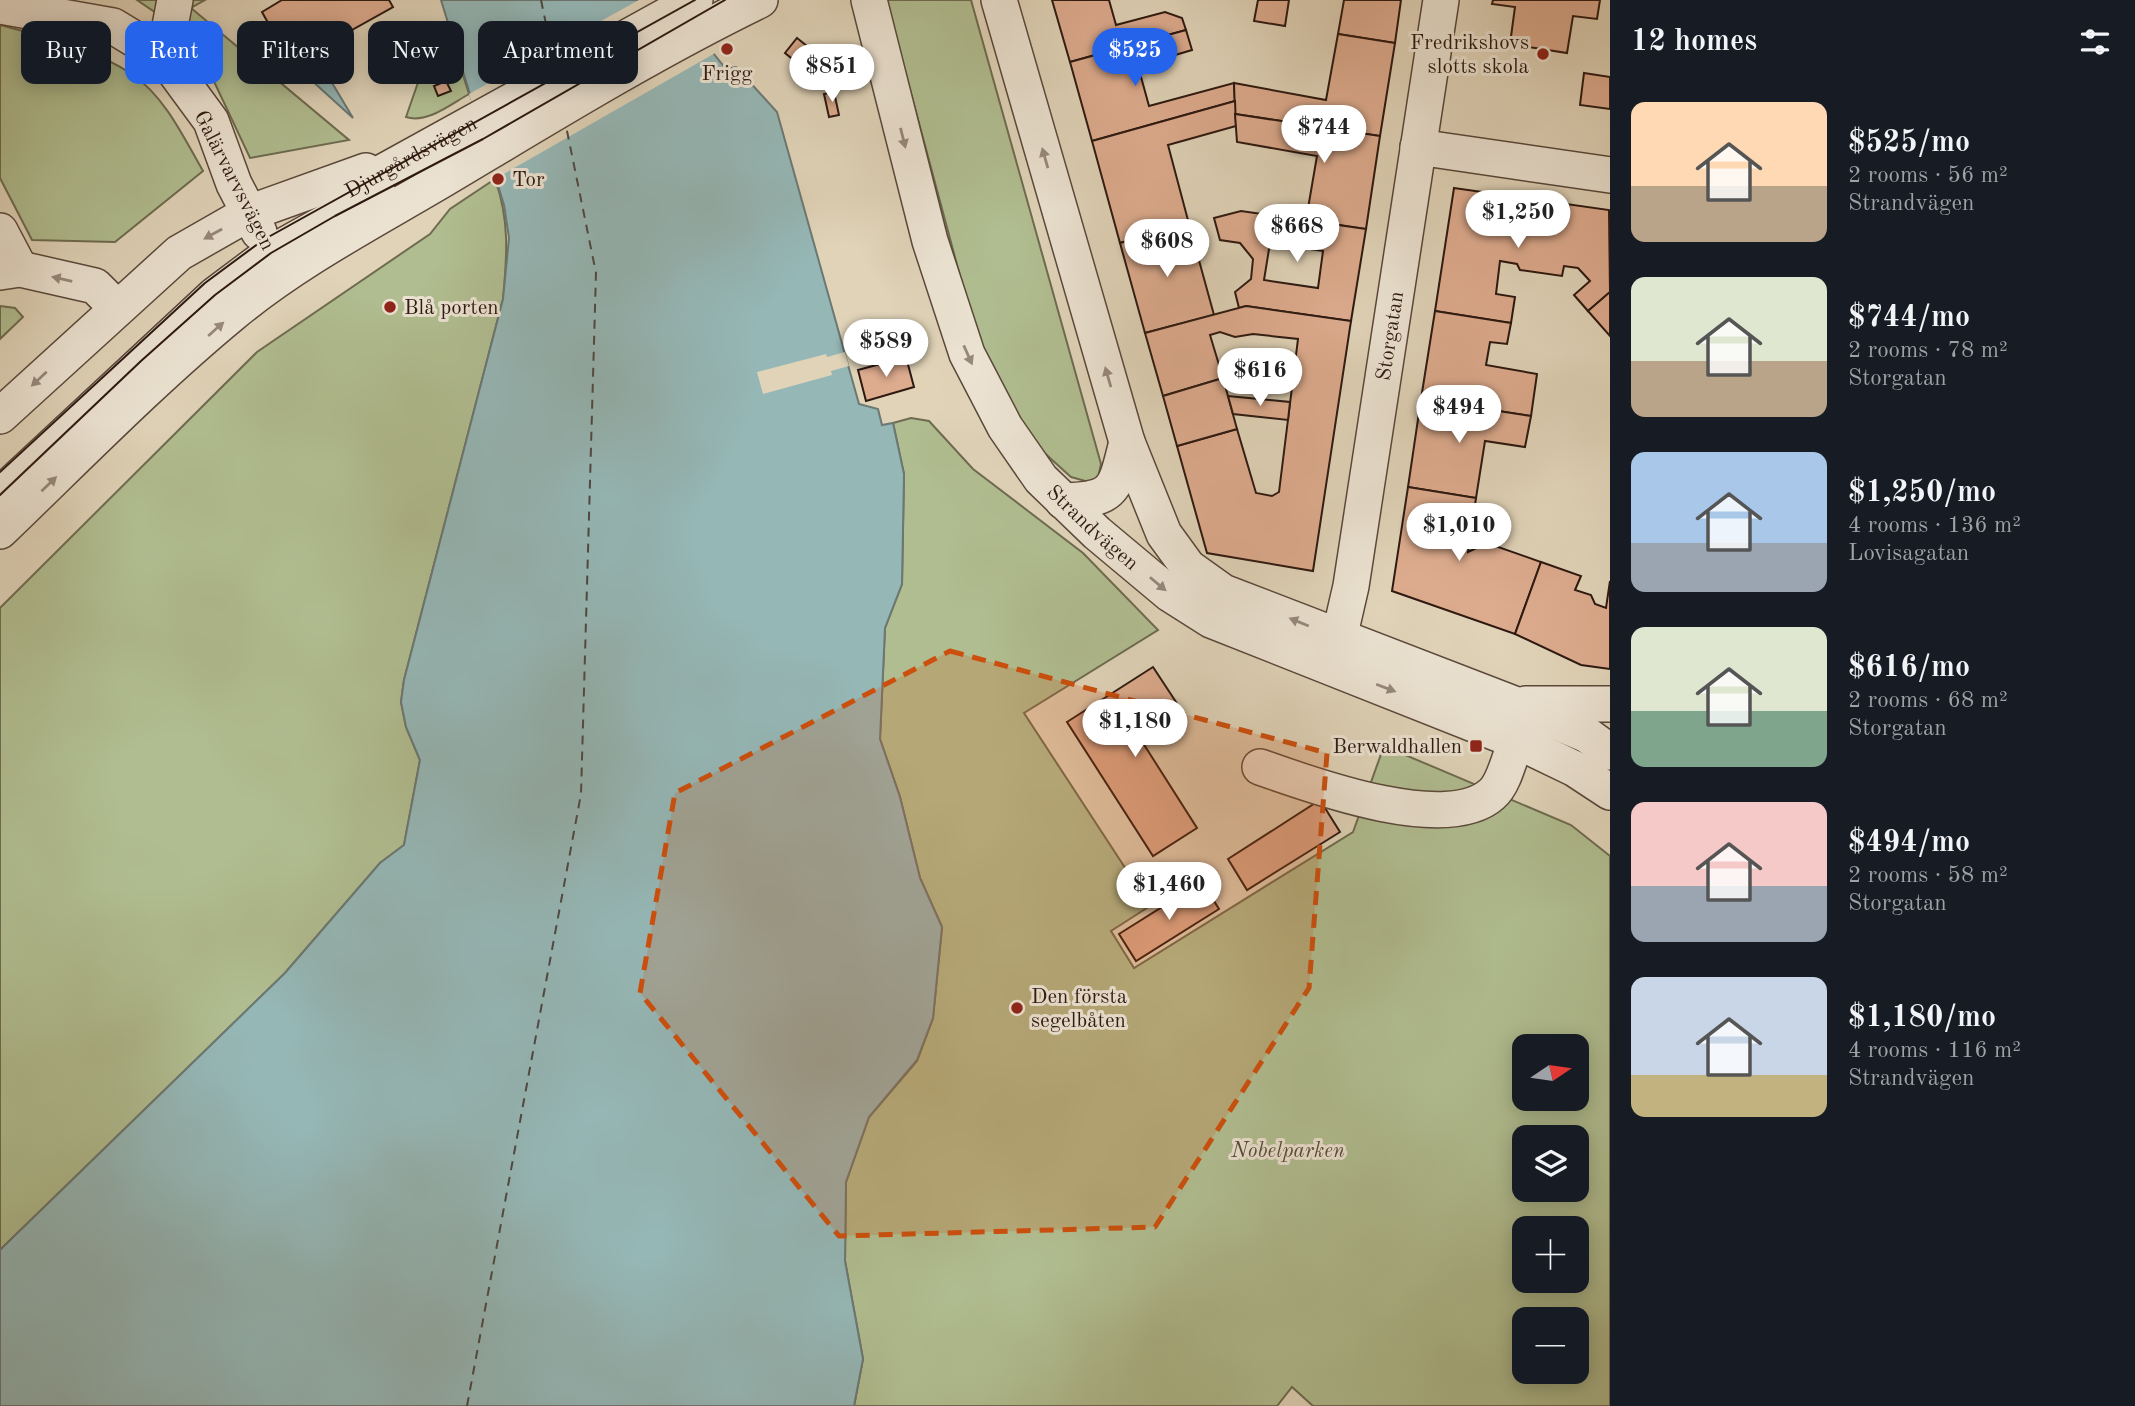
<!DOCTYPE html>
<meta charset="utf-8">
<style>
:root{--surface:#171b24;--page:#20242c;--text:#f1f3f6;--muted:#9ea1a6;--accent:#2563eb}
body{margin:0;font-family:"Old Standard TT",serif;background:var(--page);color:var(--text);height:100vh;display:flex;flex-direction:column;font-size:26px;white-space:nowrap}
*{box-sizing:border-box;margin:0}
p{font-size:23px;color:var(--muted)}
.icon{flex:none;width:38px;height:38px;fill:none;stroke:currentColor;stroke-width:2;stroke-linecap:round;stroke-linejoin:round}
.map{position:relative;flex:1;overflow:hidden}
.side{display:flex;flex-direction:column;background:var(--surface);width:525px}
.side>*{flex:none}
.guide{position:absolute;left:21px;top:21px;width:665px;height:63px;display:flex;gap:14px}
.needle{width:46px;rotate:77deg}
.controls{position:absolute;left:1512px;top:1034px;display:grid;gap:14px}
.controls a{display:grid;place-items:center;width:77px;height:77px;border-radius:14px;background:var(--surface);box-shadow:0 4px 18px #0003;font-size:35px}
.price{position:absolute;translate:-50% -60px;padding:0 16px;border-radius:24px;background:#fff;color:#222;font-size:23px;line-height:46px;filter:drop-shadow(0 2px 4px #0008)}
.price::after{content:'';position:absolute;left:50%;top:42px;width:21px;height:16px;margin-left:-10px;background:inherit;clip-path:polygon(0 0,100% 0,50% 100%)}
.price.active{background:var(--accent);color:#fff}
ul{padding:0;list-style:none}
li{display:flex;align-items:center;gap:21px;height:175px;padding:0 21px}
li span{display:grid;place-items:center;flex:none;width:196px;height:140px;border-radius:14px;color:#555}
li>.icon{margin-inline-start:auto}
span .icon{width:84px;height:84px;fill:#fffc;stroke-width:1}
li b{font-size:30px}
h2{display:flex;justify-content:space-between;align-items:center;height:84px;padding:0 21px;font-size:30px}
.chip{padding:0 24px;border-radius:14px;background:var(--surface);box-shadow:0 4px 18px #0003;font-size:24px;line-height:63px}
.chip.active{background:var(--accent);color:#fff}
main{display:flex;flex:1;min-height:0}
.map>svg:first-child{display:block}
.green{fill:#b0bd90;stroke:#6e6b50;stroke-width:2;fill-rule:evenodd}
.water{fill:#95b7b6;stroke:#6b7874;stroke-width:2}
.pier{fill:#e0d3b8}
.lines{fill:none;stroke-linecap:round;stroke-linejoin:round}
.ferry{stroke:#4c4843;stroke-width:2;stroke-dasharray:9 7;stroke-linecap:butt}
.building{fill:#ddab8e;stroke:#2d1911;stroke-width:2;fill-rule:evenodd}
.minor-casing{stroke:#5a483b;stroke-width:38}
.minor{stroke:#ebe2d1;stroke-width:35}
.tram{stroke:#2d1911;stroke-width:2}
.oneway{fill:#96887b}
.marked{fill:#cc4f0d;fill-opacity:0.2;stroke:#cc4f0d;stroke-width:5;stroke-dasharray:14 9;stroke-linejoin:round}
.poi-dot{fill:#8f2418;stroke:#ebe2d1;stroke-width:2.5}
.labels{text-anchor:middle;stroke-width:6;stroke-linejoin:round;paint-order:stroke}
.poi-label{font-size:21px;fill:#2d1911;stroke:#ebe2d1;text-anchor:start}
.street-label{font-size:21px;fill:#2d1911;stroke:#ebe2d1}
.park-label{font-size:21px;font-style:italic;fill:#544a37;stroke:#ebe2d1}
</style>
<main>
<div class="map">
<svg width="1610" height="1406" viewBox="0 0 1610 1406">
<rect width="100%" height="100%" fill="#e0d3b8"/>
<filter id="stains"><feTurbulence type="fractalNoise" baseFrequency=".00286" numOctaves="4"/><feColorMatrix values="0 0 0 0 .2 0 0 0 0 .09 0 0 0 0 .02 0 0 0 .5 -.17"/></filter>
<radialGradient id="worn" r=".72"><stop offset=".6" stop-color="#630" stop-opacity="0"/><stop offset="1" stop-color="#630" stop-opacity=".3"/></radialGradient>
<!-- green -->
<g class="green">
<polygon points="137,0 205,0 191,8 349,140 250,158 194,39"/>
<polygon points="886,0 971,0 1101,464 1098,478 1089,482 1071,477 1018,429 1000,405 967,302"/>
<path d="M 0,25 C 44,37 94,48 133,75 C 165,97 184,138 203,171 L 115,242 L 32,240 L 0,178 Z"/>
<path d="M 453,43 L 469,94 C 451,104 427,124 406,117 L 430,48 Z"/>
<path d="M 495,179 C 510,221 507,256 503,299 L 404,680 L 401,702 L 406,727 L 420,760 L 404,845 L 380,863 L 285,973 L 0,1250 L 0,608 L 257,352 L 430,234 L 450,209 Z"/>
<polygon points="0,306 15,308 23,317 0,339"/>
<path d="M 911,418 L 929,421 L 973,469 L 1083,553 L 1158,630 L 1024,713 L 1150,906 L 1111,931 L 1134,968 L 1353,832 L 1384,746 L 1571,825 L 1610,856 L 1610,1406 L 1313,1406 L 1292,1387 L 1277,1406 L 854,1406 L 863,1359 L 845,1261 L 846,1182 L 869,1117 L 917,1061 L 933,1018 L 942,927 L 920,878 L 900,797 L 880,739 L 885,628 L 902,584 L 904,474 L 893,423 ZM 1524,1046 L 1577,1046 L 1577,1099 L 1524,1099 ZM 1524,1138 L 1577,1138 L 1577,1190 L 1524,1190 ZM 1524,1228 L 1577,1228 L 1577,1281 L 1524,1281 ZM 1524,1320 L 1577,1320 L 1577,1372 L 1524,1372 Z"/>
</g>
<!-- water -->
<g class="water">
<polygon points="441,0 699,0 714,54 726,69 736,67 777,112 859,404 878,409 882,425 893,423 904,474 902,584 885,628 880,739 900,797 920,878 942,927 933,1018 917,1060 869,1117 846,1182 845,1261 863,1359 854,1406 0,1406 0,1250 285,973 380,863 404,845 420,760 406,727 401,702 404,680 503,299 509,238 504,205"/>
<polygon points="325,71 353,118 310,79"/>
</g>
<!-- pier -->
<g class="pier">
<polygon points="639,0 703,0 717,52 495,179 469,94"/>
<polygon points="845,352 849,366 831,371 832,375 763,394 757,372 826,354 827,357"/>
</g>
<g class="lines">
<!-- ferry -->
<g class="ferry">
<polyline points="541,0 553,58"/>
<polyline points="467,1406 581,794 596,273 566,126"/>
</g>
</g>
<!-- building -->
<g class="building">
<polygon points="282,0 389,0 393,7 291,64 262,12"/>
<polygon points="1052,0 1109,0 1116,25 1165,12 1182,18 1186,30 1070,62"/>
<polygon points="1258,0 1289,0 1285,26 1254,21"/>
<polygon points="1344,0 1401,0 1395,43 1338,34"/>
<polygon points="1493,0 1600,0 1597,19 1573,16 1567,53 1510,44 1515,7 1492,4"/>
<polygon points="1186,30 1192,50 1138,66 1149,106 1234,83 1235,101 1092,141 1070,62"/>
<polygon points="1338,34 1395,43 1380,136 1235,114 1234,83 1326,100"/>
<polygon points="797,38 823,59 811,74 785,53"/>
<polygon points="1584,73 1610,77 1610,109 1580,105"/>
<polygon points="446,81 451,91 438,96 434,86"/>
<polygon points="834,92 839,115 829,117 824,94"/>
<polygon points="1235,101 1236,126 1168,145 1189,224 1120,243 1092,141"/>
<polygon points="1235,114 1380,136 1366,229 1306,220 1317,156 1237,142"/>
<polygon points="1454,188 1609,210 1610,292 1588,311 1574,295 1590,281 1578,268 1564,266 1562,276 1520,270 1517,264 1500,261 1496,294 1515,297 1511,323 1435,311"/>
<path d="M 1241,211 L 1366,229 L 1351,321 L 1246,306 L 1239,308 L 1235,292 L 1251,279 L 1253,259 L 1240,243 L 1220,240 L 1214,218 ZM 1270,243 L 1323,251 L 1318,288 L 1264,280 Z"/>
<polygon points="1189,224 1214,315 1145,333 1120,243"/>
<polygon points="1610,292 1610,336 1588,311"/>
<polygon points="1246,306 1351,321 1313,571 1207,553 1177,446 1237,429 1256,493 1272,496 1279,492 1298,339 1253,334 1235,337 1220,332 1210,335 1223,378 1163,396 1145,333"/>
<polygon points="1435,311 1511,323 1507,344 1490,342 1486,365 1537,374 1531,416 1421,399"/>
<polygon points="906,357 914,387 866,401 858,370"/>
<polygon points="1223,378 1237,429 1177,446 1163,396"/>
<polygon points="1228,396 1290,402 1288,420 1233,414"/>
<polygon points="1421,399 1531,416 1525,447 1485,441 1476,498 1408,487"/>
<polygon points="1408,487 1476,498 1468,552 1487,543 1541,562 1515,634 1392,591"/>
<polygon points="1541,562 1581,576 1575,590 1591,595 1595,604 1606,608 1610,581 1610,669 1581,665 1515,634"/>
<polygon points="1153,667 1178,705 1136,732 1197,828 1153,856 1067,722"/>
<polygon points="1320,800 1340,832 1247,890 1228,859"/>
<polygon points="1202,882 1219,909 1136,961 1119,934"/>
</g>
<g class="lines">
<!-- minor casing -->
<g class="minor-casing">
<g id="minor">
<path id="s1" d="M 869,0 L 930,241 L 967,354 L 1005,427 L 1041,479 L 1097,533 L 1170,594 L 1211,620 L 1519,742 L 1575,769 L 1610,792"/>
<polyline points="999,0 1127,442 1164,534 1188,567 1223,592 1514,704 1587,735 1610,752"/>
<polyline points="0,6 113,26 164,57 211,121 234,184 259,232"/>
<polyline points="164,57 175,0"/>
<polyline points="1418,147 1610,175"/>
<path id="s2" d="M 345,193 L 695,0"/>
<polyline points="0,231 20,269"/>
<polyline points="0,272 20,269 95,286 116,307"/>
<polyline points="0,416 179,253 249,213 366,171"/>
<polyline points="0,495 215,295 271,253 378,193"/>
<path d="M 1063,501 C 1116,500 1115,489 1127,442"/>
<path d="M 0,531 C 76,458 151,381 232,314 C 296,261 371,222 442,180 C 546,118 651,53 760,0"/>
<path id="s3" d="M 1334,660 L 1351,586 L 1441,0"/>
<polyline points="1526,704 1610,704"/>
<path d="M 1260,767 C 1311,785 1447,835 1492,794 C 1504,784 1510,756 1516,741"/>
</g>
</g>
<!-- minor -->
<use href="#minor" class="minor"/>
<!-- tram -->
<g class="tram">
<polyline points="0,472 205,283 263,240 695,0"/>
<polyline points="0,495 141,361 215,295 271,253 335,216 483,139 725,0"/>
</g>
</g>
<!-- one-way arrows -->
<defs><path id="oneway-solid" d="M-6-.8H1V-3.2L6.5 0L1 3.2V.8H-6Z" transform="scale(1.75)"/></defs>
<g class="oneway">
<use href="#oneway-solid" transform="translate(903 138) rotate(76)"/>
<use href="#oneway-solid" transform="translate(1045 158) rotate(-106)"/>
<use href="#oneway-solid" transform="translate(213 234) rotate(151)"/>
<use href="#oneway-solid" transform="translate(62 279) rotate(-167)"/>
<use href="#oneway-solid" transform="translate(216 329) rotate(-42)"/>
<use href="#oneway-solid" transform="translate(968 355) rotate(66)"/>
<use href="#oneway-solid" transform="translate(1108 377) rotate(-106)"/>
<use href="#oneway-solid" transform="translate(39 379) rotate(137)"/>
<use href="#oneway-solid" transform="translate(49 484) rotate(-44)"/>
<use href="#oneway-solid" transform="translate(1158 584) rotate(40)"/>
<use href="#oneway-solid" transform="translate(1299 622) rotate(-158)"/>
<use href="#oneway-solid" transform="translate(1386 688) rotate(21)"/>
</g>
<!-- marked area -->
<path class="marked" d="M 950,651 L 1327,753 L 1309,988 L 1155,1227 L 839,1236 L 640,993 L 675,793 Z"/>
<!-- markers -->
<g class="poi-dot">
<circle cx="727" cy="49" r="7"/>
<circle cx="1543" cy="54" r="7"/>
<circle cx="498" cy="179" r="7"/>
<circle cx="390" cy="307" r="7"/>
<rect x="1469" y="739" width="14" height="14" rx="3.5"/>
<circle cx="1017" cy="1008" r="7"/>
</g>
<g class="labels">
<!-- poi labels -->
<g class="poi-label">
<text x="1529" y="49" text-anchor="end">Fredrikshovs<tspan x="1529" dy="24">slotts skola</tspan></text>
<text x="727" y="80" text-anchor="middle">Frigg</text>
<text x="512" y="186">Tor</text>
<text x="404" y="314">Blå porten</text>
<text x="1462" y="753" text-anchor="end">Berwaldhallen</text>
<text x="1031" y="1003">Den första<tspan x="1031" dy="24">segelbåten</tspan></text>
</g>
<!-- street labels -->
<g class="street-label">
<text dy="7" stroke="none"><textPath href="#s2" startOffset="75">Djurgårdsvägen</textPath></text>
<text transform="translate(235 180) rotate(63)" y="7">Galärvarvsvägen</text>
<text dy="7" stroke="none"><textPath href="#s3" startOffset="329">Storgatan</textPath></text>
<text dy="7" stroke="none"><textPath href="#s1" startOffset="584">Strandvägen</textPath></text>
</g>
<!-- park labels -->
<g class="park-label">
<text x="1288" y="1157">Nobelparken</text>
</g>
</g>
<rect width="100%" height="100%" filter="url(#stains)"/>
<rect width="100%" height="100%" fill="url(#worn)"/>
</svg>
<div class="controls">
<a><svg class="needle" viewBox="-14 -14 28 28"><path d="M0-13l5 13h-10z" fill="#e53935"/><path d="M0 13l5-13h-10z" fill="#9ea1a6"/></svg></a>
<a><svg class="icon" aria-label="layers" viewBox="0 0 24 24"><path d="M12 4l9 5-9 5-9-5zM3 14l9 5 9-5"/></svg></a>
<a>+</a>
<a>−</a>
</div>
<b class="price active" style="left:1135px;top:88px">$525</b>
<b class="price" style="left:832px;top:104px">$851</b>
<b class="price" style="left:1324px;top:165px">$744</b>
<b class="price" style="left:1518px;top:250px">$1,250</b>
<b class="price" style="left:1297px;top:264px">$668</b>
<b class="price" style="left:1167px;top:279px">$608</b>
<b class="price" style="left:886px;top:379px">$589</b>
<b class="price" style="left:1260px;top:408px">$616</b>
<b class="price" style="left:1459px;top:445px">$494</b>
<b class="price" style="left:1459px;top:563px">$1,010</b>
<b class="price" style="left:1135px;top:759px">$1,180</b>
<b class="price" style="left:1169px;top:922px">$1,460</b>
<div class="guide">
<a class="chip">Buy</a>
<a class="chip active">Rent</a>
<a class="chip">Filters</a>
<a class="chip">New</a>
<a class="chip">Apartment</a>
</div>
</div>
<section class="side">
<h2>12 homes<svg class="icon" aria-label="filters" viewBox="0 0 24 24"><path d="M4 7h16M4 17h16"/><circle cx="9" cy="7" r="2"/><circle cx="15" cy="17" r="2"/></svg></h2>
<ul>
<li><span style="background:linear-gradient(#ffd9b3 60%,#b9a48a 0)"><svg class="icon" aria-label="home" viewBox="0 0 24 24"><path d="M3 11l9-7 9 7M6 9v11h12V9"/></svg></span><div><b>$525/mo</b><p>2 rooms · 56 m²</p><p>Strandvägen</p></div></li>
<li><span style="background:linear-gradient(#dfe7d0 60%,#b9a48a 0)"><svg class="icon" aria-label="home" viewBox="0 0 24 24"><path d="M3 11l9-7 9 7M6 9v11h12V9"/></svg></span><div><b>$744/mo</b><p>2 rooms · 78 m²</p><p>Storgatan</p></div></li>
<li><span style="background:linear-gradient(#a9c7e8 65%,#9aa5b1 0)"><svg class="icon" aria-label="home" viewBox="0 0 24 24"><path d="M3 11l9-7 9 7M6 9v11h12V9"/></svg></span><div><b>$1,250/mo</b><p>4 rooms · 136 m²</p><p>Lovisagatan</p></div></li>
<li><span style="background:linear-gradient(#dfe7d0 60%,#7fa58c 0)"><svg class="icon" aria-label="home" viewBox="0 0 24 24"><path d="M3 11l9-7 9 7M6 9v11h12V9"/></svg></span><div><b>$616/mo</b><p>2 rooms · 68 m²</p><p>Storgatan</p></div></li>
<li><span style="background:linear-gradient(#f6c9c9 60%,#9aa5b1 0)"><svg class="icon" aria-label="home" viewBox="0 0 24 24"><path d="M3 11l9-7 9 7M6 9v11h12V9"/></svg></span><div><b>$494/mo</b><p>2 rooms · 58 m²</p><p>Storgatan</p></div></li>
<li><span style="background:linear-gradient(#c9d6e8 70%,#c2b280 0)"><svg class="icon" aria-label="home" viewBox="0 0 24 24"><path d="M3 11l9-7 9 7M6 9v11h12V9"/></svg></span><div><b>$1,180/mo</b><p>4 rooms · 116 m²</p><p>Strandvägen</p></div></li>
</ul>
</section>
</main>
